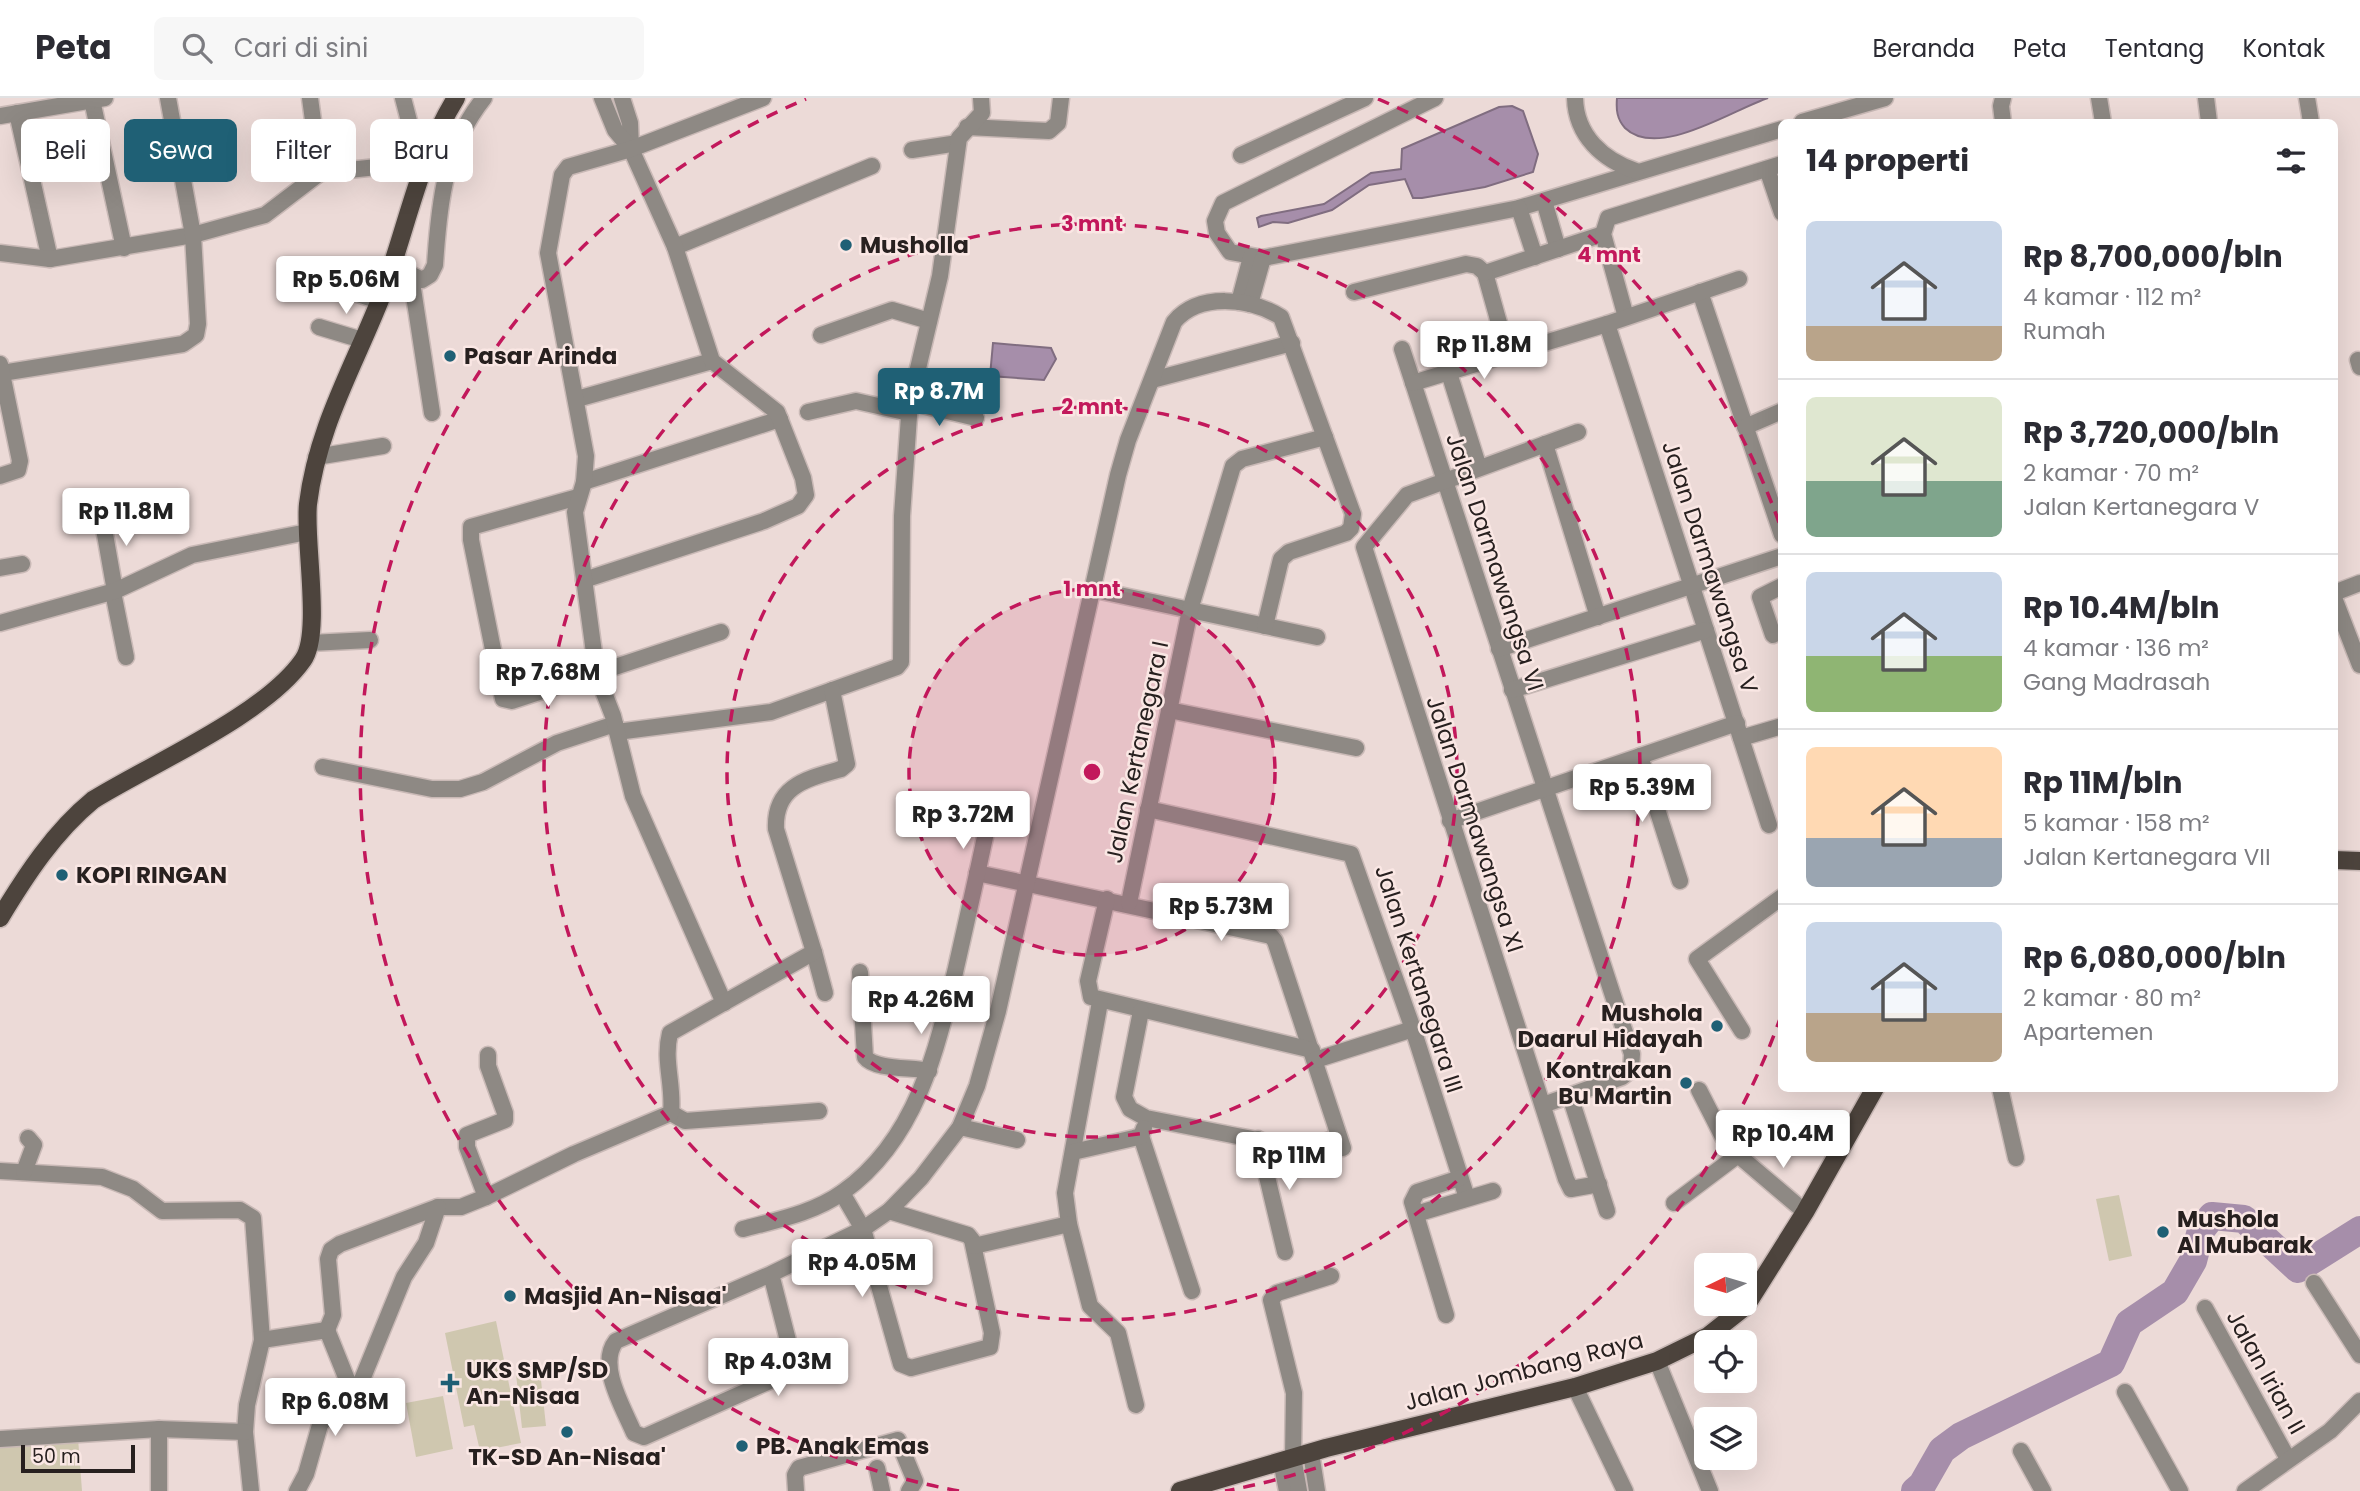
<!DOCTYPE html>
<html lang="id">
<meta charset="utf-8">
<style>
:root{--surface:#fff;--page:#f7f7f7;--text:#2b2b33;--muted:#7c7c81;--line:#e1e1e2;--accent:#1f6075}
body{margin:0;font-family:Poppins,sans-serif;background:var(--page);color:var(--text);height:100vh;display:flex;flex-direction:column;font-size:26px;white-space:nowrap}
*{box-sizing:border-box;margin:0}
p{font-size:23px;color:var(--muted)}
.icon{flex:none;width:38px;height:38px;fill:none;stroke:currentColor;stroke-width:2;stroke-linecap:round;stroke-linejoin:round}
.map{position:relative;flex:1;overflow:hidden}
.details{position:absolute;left:1778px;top:21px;width:560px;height:973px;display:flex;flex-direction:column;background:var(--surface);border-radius:10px;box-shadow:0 7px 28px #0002}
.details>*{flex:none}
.banner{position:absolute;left:21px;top:21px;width:665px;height:63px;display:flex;gap:14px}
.needle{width:46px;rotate:265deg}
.fabs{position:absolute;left:1694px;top:1155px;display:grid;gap:14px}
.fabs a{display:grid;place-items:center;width:63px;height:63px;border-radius:10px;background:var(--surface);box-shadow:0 7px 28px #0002;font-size:35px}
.scale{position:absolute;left:21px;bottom:18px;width:114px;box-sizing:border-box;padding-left:7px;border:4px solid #27201f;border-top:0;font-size:19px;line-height:24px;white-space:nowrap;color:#27201f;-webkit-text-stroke:5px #fae7e4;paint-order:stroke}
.price{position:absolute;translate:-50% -60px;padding:0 16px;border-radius:7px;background:#fff;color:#222;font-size:23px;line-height:46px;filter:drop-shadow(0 2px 4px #0008)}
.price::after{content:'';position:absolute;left:50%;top:42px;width:21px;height:16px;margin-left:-10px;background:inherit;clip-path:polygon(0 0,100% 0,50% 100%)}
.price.on{background:var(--accent);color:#fff}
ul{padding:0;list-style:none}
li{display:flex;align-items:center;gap:21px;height:175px;padding:0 28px}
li+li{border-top:2px solid var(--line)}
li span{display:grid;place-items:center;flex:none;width:196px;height:140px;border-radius:10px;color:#555}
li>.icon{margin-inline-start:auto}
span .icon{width:84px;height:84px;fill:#fffc;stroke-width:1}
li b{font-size:30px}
h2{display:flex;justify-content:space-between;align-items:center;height:84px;padding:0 28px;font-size:30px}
.tag{padding:0 24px;border-radius:10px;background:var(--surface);box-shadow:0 7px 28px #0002;font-size:24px;line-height:63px}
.tag.on{background:var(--accent);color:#fff}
header{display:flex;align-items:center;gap:42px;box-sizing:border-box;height:98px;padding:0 35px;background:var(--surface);border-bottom:2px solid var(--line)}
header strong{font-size:33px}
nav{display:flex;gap:38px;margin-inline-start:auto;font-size:24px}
.search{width:490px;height:63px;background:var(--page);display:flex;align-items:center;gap:18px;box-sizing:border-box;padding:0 24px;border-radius:10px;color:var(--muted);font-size:26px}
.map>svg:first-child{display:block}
.green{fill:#cfc7af}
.water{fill:#a68eaa;stroke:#806d80;stroke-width:2}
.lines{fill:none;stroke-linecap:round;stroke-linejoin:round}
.river{stroke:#a68eaa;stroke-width:28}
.minor-casing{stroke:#c9b9b6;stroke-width:19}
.major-casing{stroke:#c9b9b6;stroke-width:21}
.minor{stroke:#8e8984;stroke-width:16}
.major{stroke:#4d443d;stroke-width:18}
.ring{fill:none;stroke:#c2185b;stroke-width:3.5;stroke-dasharray:12 9}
.poi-dot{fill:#1f6075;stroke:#fae7e4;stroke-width:2.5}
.labels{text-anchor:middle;stroke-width:5;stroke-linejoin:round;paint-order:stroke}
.poi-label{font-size:23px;font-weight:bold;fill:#27201f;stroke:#fae7e4;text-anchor:start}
.street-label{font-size:23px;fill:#27201f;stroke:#fae7e4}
.centre{fill:#c2185b;stroke:#fae7e4;stroke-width:3.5}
.ring-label{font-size:21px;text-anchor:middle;font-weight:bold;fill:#c2185b;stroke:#fae7e4;stroke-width:5;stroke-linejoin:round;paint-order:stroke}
</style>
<header>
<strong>Peta</strong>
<div class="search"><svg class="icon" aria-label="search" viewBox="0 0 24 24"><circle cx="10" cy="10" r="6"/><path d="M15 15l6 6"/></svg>Cari di sini</div>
<nav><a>Beranda</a><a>Peta</a><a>Tentang</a><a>Kontak</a></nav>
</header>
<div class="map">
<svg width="2360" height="1393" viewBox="0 0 2360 1393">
<rect width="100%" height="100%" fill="#ecdad7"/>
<!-- green -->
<g class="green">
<polygon points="2119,1097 2132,1158 2109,1163 2096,1101"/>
<polygon points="496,1223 521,1345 480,1353 474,1327 464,1329 445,1235"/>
<polygon points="540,1273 546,1328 522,1330 516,1276"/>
<polygon points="443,1298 453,1351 416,1359 406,1305"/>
<polygon points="78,1340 82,1393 0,1393 0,1346"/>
</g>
<!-- water -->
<g class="water">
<path d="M 1617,0 L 1768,0 C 1734,11 1658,62 1625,30 C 1617,21 1616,12 1617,0 Z"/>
<polygon points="1512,8 1523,13 1538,56 1533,74 1485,89 1422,100 1413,100 1405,81 1369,87 1332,112 1288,125 1273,124 1259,129 1257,120 1261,118 1324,106 1371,75 1401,71 1402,51 1499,9"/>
<polygon points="993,245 1051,250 1056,261 1044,282 990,278"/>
</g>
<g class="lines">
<!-- river -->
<polyline class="river" points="1915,1393 1922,1387 1942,1352 1961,1338 2111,1265 2129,1225 2175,1194 2193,1163 2201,1132 2212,1118 2244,1121 2298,1171 2360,1132"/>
<!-- minor casing -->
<g class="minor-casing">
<g id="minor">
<polyline points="310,0 320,75"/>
<polyline points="403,0 415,46 425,64"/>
<polyline points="622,0 630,25 631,51"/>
<polyline points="1435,0 1223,105 1215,123 1217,135 1230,154 1263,160 1519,110 1782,31"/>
<path d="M 1575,0 C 1576,38 1603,62 1636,73"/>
<polyline points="2003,0 2001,8 2003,24"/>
<polyline points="2099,0 2103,24"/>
<polyline points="2206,0 2209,24"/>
<polyline points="2307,0 2311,24"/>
<polyline points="92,2 124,150"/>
<polyline points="17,15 50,161"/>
<polyline points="0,18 105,0"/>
<polyline points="1802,24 1885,0"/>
<polyline points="967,29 1049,33 1058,25 1061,0"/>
<polyline points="912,52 958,45"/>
<polyline points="1241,57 1365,0"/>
<polyline points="1767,71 1782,115"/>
<polyline points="1544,103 1558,151"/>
<polyline points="1519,110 1535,159"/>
<polyline points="675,149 872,68"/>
<polyline points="0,155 50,161 193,137 265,117 320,75 425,64 448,66"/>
<path d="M 392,167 L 422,182 L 430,177 L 435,167 C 439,106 444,50 484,0"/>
<polyline points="1485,175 1603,136"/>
<polyline points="1485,175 1508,257"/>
<polyline points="411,178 432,315"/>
<polyline points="345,192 379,203"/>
<polyline points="1354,194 1466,166 1477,168 1485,175"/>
<polyline points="1700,194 1782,437"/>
<polyline points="1239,204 1251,159"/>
<polyline points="1250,206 1263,160"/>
<polyline points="1626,219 1603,136 1608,120 1782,66"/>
<polyline points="1607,226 1769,727"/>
<polyline points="319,229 362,242"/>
<polyline points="821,237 892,212 929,223"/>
<polyline points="1402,251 1632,956 1631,972 1622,979 1543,1007"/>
<polyline points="2358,262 2360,269"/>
<polyline points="2,275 183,246 196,237 198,226 193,137 168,0"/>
<polyline points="1449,275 1479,370"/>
<polyline points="1152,282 1292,245"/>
<polyline points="1413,285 1607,226 1739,181"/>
<polyline points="577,301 712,263"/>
<polyline points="910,304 976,320"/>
<polyline points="808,314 856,303 909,315"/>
<polyline points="1745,329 1782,313"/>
<polyline points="1578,334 1407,397 1364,449 1566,1081 1571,1091 1599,1086"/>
<polyline points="1545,346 1598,519"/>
<polyline points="316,359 383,348"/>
<polyline points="0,378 18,372 20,363 0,266"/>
<polyline points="584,384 780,321"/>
<polyline points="578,399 471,429 471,442 503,601 512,603 721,534"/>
<polyline points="103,425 115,493"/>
<polyline points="0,470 22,466"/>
<polyline points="584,482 764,423 798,408 806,397 803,380 777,314 712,263 675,149 631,51 615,32 602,0"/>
<polyline points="1091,491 1317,539"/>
<polyline points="113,494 126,559"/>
<polyline points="2334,495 2360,485"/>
<polyline points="2334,500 2360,567"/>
<polyline points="0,525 115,493 192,457 307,434"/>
<polyline points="1773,537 1760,499 1782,488"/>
<polyline points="310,545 370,542"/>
<polyline points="1499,551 1782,458"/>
<polyline points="1512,592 1706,532"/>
<polyline points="1169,612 1356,650"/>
<polyline points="617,634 771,614 897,569 901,564 902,418 910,304 940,178 959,40 982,15 981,0"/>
<polyline points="1741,640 1782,628"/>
<polyline points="1640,658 1680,783"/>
<polyline points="323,669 432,691 460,691 483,684 557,645 615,626"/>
<polyline points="1148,711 1351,756 1413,931 1467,1100"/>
<polyline points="1450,723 1737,625"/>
<polyline points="977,775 1271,838 1275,843 1343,1050"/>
<polyline points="1107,801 1088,883 1091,899 1312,952"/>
<polyline points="1129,805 1190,512 1233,368 1242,361 1325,339"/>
<polyline points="814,854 825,895"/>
<path d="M 860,874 L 865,959 C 875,972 911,969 929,973"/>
<polyline points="1100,904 1065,1095 1069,1126 1090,1208 1118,1235 1136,1307"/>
<polyline points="724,905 633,698 613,618 597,577 575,414 584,384 586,358 548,155 562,77 568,69 631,51 763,0"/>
<polyline points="1141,913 1124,999 1130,1011 1146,1020 1303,1051 1339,1039"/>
<polyline points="1742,933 1697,861 1782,799"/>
<polyline points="1315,962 1413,931"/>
<polyline points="2000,990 2016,1060"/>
<polyline points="1699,992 1723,1039 1738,1057 1805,1114"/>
<polyline points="1570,998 1607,1113"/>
<polyline points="671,1015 685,1023 819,1013"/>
<polyline points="960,1029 1017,1042"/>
<polyline points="1141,1038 1192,1193"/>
<polyline points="1258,1041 1285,1154"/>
<polyline points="1073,1054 1134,1040 1141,1038 1144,1030"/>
<polyline points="0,1073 102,1079 133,1091 162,1113 240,1112 253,1120 262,1242 247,1307 245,1334 251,1393"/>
<polyline points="24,1074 34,1047 28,1040"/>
<polyline points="842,1095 863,1131 901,1266 911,1270 990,1249 992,1235 972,1142 968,1137 889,1113"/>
<polyline points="486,1099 467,1049 467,1037 505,1022 505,1015 488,968 488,957"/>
<polyline points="1674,1105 1738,1057"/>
<polyline points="1416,1116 1493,1093"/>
<path d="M 743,1131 C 777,1122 814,1115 843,1094 C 917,1041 937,952 956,870 C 966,826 976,782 985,739"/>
<polyline points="974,1148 1069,1126"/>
<path d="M 771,1176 L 794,1266 L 792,1273 L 644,1339 L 634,1335 C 624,1311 597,1267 616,1243 L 771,1176 L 863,1131 L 889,1113 L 921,1080 L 960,1029 L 977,988 L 998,913 L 1118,377 L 1128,342 L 1174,224 C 1199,194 1250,200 1281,219 L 1353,416 L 1351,430 L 1346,435 L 1289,454 L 1281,461 L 1265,528"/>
<polyline points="2314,1185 2360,1257"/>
<polyline points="2205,1210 2288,1361"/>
<polyline points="1446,1217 1412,1104 1417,1094 1460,1080"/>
<path d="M 327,1232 L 333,1217 L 328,1161 L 331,1152 L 340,1146 L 438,1109 L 461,1109 L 486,1099 L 574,1056 L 671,1015 C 674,987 663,963 670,935 L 814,854 L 776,731 C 774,688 806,681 841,671 L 847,666 L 832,592"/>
<polyline points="327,1232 350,1289 355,1292 359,1289 404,1179 426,1145 438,1109"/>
<polyline points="262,1242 327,1232"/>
<polyline points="1657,1263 1710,1393"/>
<polyline points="1575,1289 1625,1393"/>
<polyline points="2125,1294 2180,1393"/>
<polyline points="0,1341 159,1331 245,1334"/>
<polyline points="2021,1353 2043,1393"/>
<polyline points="1311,1355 1317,1393"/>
<polyline points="1281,1363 1287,1393"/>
<polyline points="877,1370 882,1393"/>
<polyline points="159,1393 159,1331"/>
<path d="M 297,1393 L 306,1376 L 320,1327 C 327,1315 345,1313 355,1303 L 355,1292"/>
<polyline points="796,1393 795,1377 799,1370 898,1342 915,1383 909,1393"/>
<polyline points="1299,1393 1293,1359 1294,1295 1271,1202 1277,1195 1331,1178"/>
<polyline points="2245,1393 2330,1333 2360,1303"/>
</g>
</g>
<!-- major casing -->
<g class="major-casing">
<g id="major">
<polyline points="2334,762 2360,763"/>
<path d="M 0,820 C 26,777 54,734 93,702 C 151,666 265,617 303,562 C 322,536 304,442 308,406 C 317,331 353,270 380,202 C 406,135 418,61 456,0"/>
<polyline points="1180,1393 1326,1350 1575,1289 1657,1263 1708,1238 1746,1208 1805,1114 1875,990"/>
</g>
</g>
<!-- minor -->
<use href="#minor" class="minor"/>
<!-- major -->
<use href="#major" class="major"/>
</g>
<!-- distance rings -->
<circle cx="1092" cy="674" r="183" fill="#c2185b" fill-opacity=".12"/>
<g class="ring">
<circle cx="1092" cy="674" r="183"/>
<circle cx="1092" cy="674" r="365"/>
<circle cx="1092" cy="674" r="548"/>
<path d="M1781 918A731 731 0 0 1 1225 1393M959 1393A731 731 0 0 1 806 1M1378 1A731 731 0 0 1 1781 430"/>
</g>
<!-- markers -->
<g class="poi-dot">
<circle cx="846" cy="147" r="7"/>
<circle cx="450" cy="258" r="7"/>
<circle cx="62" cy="777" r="7"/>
<circle cx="1717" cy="928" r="7"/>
<circle cx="1686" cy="985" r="7"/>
<circle cx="2163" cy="1134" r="7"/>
<circle cx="510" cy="1198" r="7"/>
<path d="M446.5 1274.5h7v7h7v7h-7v7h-7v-7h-7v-7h7z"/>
<circle cx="567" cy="1334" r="7"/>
<circle cx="742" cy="1348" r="7"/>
</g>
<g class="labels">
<!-- poi labels -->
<g class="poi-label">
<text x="860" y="155">Musholla</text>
<text x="464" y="266">Pasar Arinda</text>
<text x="76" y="785">KOPI RINGAN</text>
<text x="1703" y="923" text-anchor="end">Mushola<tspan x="1703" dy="26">Daarul Hidayah</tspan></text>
<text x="1672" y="980" text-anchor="end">Kontrakan<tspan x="1672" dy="26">Bu Martin</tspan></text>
<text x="2177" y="1129">Mushola<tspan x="2177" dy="26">Al Mubarak</tspan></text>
<text x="524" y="1206">Masjid An-Nisaa'</text>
<text x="466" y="1280">UKS SMP/SD<tspan x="466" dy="26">An-Nisaa</tspan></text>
<text x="756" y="1356">PB. Anak Emas</text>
<text x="567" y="1367" text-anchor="middle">TK-SD An-Nisaa'</text>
</g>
<!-- street labels -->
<g class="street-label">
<text transform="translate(1495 464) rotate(72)" y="8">Jalan Darmawangsa VI</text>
<text transform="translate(1710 469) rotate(72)" y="8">Jalan Darmawangsa V</text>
<text transform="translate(1137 654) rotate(-78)" y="8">Jalan Kertanegara I</text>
<text transform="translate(1475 726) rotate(72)" y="8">Jalan Darmawangsa XI</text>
<text transform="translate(1419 881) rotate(72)" y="8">Jalan Kertanegara III</text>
<text transform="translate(1524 1273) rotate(-15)" y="8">Jalan Jombang Raya</text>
<text transform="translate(2266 1274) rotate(61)" y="8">Jalan Irian II</text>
</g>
</g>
<circle cx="1092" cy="674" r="10" class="centre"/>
<g class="ring-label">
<text x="1092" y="133">3 mnt</text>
<text x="1609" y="164">4 mnt</text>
<text x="1092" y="316">2 mnt</text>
<text x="1092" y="498">1 mnt</text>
</g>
</svg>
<div class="fabs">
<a><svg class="needle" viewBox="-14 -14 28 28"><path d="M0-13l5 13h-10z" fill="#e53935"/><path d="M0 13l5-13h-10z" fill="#7c7c81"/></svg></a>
<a><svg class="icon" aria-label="locate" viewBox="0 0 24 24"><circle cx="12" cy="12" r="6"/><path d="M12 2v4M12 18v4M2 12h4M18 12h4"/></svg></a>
<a><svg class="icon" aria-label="layers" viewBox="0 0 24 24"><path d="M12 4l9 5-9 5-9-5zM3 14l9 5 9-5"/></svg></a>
</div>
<div class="scale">50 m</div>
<b class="price" style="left:346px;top:218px">Rp 5.06M</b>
<b class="price" style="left:1484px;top:283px">Rp 11.8M</b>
<b class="price on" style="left:939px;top:330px">Rp 8.7M</b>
<b class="price" style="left:126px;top:450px">Rp 11.8M</b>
<b class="price" style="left:548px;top:611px">Rp 7.68M</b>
<b class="price" style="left:1642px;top:726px">Rp 5.39M</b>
<b class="price" style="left:963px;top:753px">Rp 3.72M</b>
<b class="price" style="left:1221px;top:845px">Rp 5.73M</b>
<b class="price" style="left:921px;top:938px">Rp 4.26M</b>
<b class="price" style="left:1783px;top:1072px">Rp 10.4M</b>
<b class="price" style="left:1289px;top:1094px">Rp 11M</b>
<b class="price" style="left:862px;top:1201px">Rp 4.05M</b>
<b class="price" style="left:778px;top:1300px">Rp 4.03M</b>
<b class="price" style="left:335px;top:1340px">Rp 6.08M</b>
<div class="banner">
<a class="tag">Beli</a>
<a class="tag on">Sewa</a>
<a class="tag">Filter</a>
<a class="tag">Baru</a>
</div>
<section class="details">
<h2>14 properti<svg class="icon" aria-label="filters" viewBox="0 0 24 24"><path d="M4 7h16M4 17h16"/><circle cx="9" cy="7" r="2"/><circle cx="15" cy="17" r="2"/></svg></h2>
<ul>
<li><span style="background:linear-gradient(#c9d6e8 75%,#b9a48a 0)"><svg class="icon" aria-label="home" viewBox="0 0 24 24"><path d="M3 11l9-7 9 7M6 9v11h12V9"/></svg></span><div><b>Rp 8,700,000/bln</b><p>4 kamar · 112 m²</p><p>Rumah</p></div></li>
<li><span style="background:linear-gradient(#dfe7d0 60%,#7fa58c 0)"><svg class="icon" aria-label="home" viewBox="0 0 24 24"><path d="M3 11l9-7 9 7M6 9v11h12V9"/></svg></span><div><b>Rp 3,720,000/bln</b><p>2 kamar · 70 m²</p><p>Jalan Kertanegara V</p></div></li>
<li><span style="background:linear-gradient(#c9d6e8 60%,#8fb573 0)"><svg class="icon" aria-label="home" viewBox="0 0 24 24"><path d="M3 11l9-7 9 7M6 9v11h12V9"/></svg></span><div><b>Rp 10.4M/bln</b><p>4 kamar · 136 m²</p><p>Gang Madrasah</p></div></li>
<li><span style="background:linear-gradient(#ffd9b3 65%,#9aa5b1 0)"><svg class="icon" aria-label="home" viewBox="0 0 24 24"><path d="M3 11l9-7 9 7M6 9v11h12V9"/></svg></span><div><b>Rp 11M/bln</b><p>5 kamar · 158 m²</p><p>Jalan Kertanegara VII</p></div></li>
<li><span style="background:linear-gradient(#c9d6e8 65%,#b9a48a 0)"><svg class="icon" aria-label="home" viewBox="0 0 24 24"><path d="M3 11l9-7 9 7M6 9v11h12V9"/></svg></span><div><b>Rp 6,080,000/bln</b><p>2 kamar · 80 m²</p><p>Apartemen</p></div></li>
</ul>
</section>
</div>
